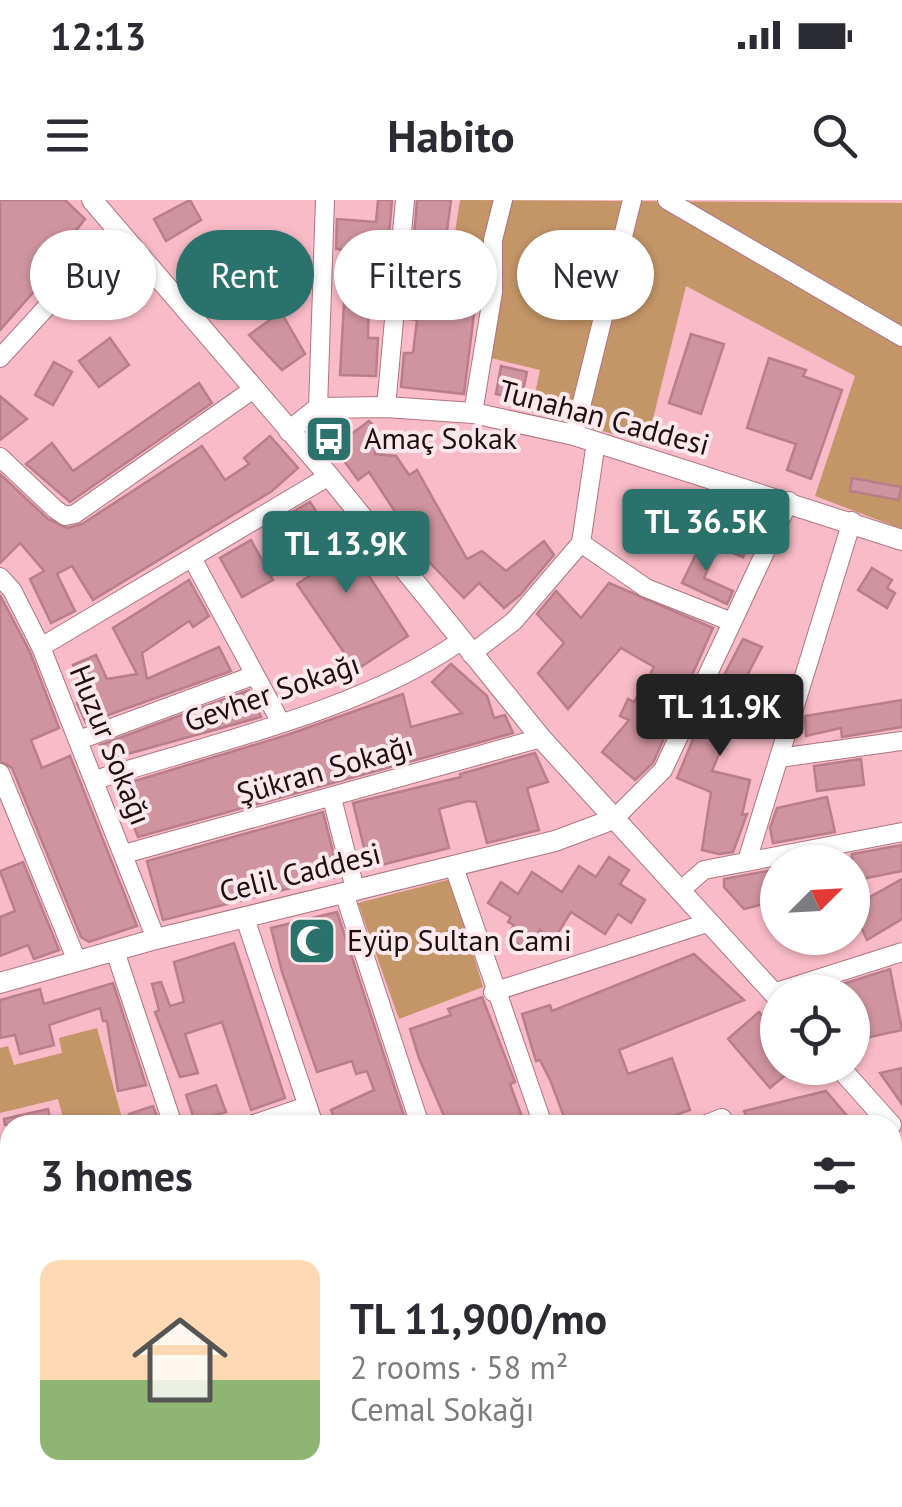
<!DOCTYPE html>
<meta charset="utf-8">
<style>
:root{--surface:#fff;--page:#f2f2f3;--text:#2b2b33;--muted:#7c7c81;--accent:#2a726b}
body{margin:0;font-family:"PT Sans",sans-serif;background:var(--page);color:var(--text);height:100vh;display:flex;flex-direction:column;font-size:38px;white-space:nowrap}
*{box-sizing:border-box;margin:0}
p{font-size:32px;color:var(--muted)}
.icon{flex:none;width:55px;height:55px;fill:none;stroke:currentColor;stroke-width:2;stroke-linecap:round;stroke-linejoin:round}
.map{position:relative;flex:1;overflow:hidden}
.details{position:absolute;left:0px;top:915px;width:902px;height:392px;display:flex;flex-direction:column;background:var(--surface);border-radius:30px 30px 0 0;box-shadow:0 2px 8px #0004}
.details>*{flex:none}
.top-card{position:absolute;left:30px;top:30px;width:842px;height:90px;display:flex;gap:20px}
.needle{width:65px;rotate:66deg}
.tools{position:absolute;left:760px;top:645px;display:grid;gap:20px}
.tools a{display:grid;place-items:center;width:110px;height:110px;border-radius:50%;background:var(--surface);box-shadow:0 2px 8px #0004;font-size:50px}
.price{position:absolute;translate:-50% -85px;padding:0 22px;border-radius:10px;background:var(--accent);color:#fff;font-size:32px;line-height:65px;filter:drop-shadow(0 2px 5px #0008)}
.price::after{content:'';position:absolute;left:50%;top:60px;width:30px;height:22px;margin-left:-15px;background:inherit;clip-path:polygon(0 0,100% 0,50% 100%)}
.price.current{background:#222;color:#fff}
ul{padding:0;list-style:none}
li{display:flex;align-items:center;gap:30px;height:250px;padding:0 40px}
li span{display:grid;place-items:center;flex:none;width:280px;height:200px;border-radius:20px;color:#555}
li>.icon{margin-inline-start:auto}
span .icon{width:120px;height:120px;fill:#fffc;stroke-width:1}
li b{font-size:42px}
h2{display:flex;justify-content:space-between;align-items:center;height:120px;padding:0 40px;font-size:42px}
.pill{padding:0 35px;border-radius:45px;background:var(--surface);box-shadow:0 2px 8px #0004;font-size:35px;line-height:90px}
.pill.current{background:var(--accent);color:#fff}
.status{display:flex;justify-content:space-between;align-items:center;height:70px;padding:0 50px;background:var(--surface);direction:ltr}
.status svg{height:28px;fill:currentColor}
header{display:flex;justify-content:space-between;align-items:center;height:130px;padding:0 40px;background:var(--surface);font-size:45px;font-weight:600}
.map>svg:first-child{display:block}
.green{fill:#c39567}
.building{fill:#d094a0;stroke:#b87e89;stroke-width:2.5}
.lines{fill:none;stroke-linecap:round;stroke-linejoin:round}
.minor-casing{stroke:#ae7581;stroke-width:20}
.tertiary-casing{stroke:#ae7581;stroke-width:22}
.minor{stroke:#fff;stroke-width:18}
.tertiary{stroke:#fff;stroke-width:20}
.labels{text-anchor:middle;stroke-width:8;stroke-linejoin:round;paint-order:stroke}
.street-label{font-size:30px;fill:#210c11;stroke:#fde9ed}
.poi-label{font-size:30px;fill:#210c11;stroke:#fde9ed;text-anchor:start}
</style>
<div class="status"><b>12:13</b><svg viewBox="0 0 49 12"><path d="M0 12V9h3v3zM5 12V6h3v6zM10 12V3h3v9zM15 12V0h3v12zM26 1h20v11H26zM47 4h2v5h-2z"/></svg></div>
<header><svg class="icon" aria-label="menu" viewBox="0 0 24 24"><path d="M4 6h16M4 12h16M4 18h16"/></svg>Habito<svg class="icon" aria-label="search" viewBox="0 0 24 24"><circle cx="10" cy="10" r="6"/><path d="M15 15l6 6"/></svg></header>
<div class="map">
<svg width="902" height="1307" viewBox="0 0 902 1307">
<rect width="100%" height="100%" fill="#f9bbc7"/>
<!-- green -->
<g class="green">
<polygon points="460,0 902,3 902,329 815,296 855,176 686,86 647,243 531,212 540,170 491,158 500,85 449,72"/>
<polygon points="451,679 483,787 399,819 358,703"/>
<polygon points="97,828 124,925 65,925 58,899 0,913 0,848 8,846 14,865 62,853 59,838"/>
<polygon points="902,1121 902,1307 786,1307 792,1298 892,1298 893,1143"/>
<polygon points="434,1298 709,1298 715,1307 436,1307"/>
</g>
<!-- building -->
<g class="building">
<polygon points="0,0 65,0 85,19 48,66 52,69 38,87 0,130"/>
<polygon points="190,0 201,20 166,41 154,19"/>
<polygon points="378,0 392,0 385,81 373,80 369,90 368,138 378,138 376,176 340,175 347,50 336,49 337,19 376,22"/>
<polygon points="417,0 451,0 441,77 478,82 464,194 401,187 404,153 413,153 417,120 407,119"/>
<polygon points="281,112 305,154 282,170 249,135"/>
<polygon points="691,134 724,144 701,214 669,203"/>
<polygon points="110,138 129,165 99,187 79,161"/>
<polygon points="769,158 806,170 803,176 842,190 811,279 787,270 796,244 747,228"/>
<polygon points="54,162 72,172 53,205 35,195"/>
<polygon points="501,166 527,172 521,199 496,194"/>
<polygon points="199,183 212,203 70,302 26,264 52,243 73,271"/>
<polygon points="0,196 27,219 0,240"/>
<polygon points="369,221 376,228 375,254 396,256 409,275 417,270 467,359 482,351 506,371 544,341 554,355 520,395 504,408 479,383 464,398 429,362 420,367 398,332 405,327 369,272 358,280 334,247"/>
<polygon points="270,236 298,268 272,291 93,400 72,366 57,374 75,411 51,423 30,379 44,371 20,343 0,363 0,274 48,319 67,328 82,324 202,246 225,280 249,264 244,258"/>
<polygon points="852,278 901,287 899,300 850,291"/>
<polygon points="310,302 344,353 351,348 408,436 356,470 297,384 323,367 291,313"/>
<polygon points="734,320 754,327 743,357 723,349"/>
<polygon points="251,340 273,380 242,397 220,358"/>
<polygon points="703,340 718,347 704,378 733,391 727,404 682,383"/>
<polygon points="872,368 892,380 887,388 895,393 887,408 858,390"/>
<polygon points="189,380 209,416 193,427 189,421 142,453 147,479 219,447 231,471 86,523 77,503 88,497 73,465 96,455 107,479 137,474 113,428"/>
<polygon points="609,383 713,428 653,563 635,580 602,552 629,520 620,516 628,499 634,502 654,467 621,448 568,509 538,473 564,443 537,414 556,391 581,418"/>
<polygon points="0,395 30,452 59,528 31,540 42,568 70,556 137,726 89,742 81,737 12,568 0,561"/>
<polygon points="743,439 762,447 723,522 731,525 712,571 750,580 742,615 747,614 733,652 719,654 702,650 711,592 677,578 703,515"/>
<polygon points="451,464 487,496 494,518 505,515 513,533 138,637 118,586 287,535 403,494 411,527 462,513 432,482"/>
<polygon points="249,490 261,517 106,560 100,545"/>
<polygon points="902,500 902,527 842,537 841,528 806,536 805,516"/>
<polygon points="535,553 548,582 527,588 539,630 487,643 476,602 468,601 439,609 449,648 369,668 353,603 461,577 460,574"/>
<polygon points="861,559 864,585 817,591 814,566"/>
<polygon points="827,597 835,632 773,643 770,628 777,608"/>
<polygon points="323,612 339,676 163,720 147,661"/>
<polygon points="902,645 902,671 852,681 852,654"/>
<polygon points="609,657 629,670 620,684 645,700 631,723 618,714 605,734 571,712 554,739 540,730 527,750 507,736 514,725 508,722 511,717 488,703 501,682 518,694 532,672 562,692 579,666 596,677"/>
<polygon points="23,662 59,750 34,759 28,745 0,756 0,717 15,711 0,671"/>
<polygon points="778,669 778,697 763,700 764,704 744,709 724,687 724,679"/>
<polygon points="902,679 902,719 867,740 852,707"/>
<polygon points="337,712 407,925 337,925 331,910 374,890 367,871 356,874 352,861 317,872 282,772 271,728"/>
<polygon points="234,743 285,898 251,910 222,822 185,834 198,873 180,877 155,812 159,810 152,784 161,782 170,806 184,802 174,762"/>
<polygon points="694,754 744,800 619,850 628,874 672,858 690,910 648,925 615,925 613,918 594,925 567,925 551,882 540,860 536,861 522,814 550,805 552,811"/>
<polygon points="890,769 902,830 852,841 852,792 817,792"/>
<polygon points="113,783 146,885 118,891 107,821 103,821 100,808 49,825 54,845 20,854 15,835 0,838 0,800 40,789 44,804"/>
<polygon points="482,797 515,882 510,884 525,925 448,925 419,858 410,829 451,815 448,809"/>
<polygon points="759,812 778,834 778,868 794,868 770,888 728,839"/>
<polygon points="902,868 902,904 880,873"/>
<polygon points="216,885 226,912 195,922 186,895"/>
<polygon points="826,891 855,925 750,925 744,911"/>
<polygon points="153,906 160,925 133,925 129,914"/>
<polygon points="48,909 52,925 5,925 4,919"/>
</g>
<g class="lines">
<!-- minor casing -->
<g class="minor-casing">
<g id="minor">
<polyline points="667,0 902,137"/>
<polyline points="0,158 117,30"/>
<polyline points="386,207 405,0"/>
<polyline points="318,208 325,0"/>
<polyline points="473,213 493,92 493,40 503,0"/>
<polyline points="574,235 632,0"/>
<polyline points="0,257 55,309 65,316 75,314 252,190"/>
<polyline points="581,343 646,388 732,422"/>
<polyline points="192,358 280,521"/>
<polyline points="0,377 12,390 41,447 156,739"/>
<polyline points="41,447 329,276"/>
<polyline points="471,454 514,421 581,343 596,242"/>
<polyline points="79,540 255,475"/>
<polyline points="779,558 902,541"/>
<polyline points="0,573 77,761"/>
<path d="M 95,580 C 211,543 360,511 459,442"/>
<polyline points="332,598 355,689"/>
<polyline points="614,619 663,570 789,301"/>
<polyline points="124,654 541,538"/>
<polyline points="747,661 852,321"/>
<polyline points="454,667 543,925"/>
<polyline points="682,689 704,670 902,632"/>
<polyline points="344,693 420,925"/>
<polyline points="245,718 314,925"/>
<polyline points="115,751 173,925"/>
<polyline points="493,792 710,722"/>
<polyline points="773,793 902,752"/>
<polyline points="251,925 307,906"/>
<polyline points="704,925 722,918 727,925"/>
<polyline points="892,1116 902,1091"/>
<polyline points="0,1241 10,1283"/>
<polyline points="14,1298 16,1307"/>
<polyline points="133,1298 135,1307"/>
<polyline points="411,1298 414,1307"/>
<polyline points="300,1307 347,1298"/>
<polyline points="777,1307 784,1298"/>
</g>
</g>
<!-- tertiary casing -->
<g class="tertiary-casing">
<g id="tertiary">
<polyline points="92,0 329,276 541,538 778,798"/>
<polyline points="289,231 318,208 386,207 473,213 574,235 902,340"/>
<polyline points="0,783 156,739 555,641 614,619"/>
<polyline points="840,868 891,925"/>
<polyline points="892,1005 902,1003"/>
<polyline points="0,1163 10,1160"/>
</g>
</g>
<!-- minor -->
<use href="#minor" class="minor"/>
<!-- tertiary -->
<use href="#tertiary" class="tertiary"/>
</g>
<!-- icons -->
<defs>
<g id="bus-square" transform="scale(2.5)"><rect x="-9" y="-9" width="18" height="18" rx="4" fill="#2a726b" stroke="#fde9ed"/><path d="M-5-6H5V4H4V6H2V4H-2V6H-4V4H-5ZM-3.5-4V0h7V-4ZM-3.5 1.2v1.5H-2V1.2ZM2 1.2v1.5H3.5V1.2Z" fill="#fff"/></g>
<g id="mosque-square" transform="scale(2.5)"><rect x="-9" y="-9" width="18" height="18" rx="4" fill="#2a726b" stroke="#fde9ed"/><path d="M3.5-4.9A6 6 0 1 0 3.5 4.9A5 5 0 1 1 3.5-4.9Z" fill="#fff"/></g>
</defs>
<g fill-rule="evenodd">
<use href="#bus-square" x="329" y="239"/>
<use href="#mosque-square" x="312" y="741"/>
</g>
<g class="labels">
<!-- street labels -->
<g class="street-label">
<text transform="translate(604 218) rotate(15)" y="10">Tunahan Caddesi</text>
<text transform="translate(272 493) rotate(-19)" y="10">Gevher Sokağı</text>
<text transform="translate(110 545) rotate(68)" y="10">Huzur Sokağı</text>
<text transform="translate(325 570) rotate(-16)" y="10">Şükran Sokağı</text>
<text transform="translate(300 673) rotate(-14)" y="10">Celil Caddesi</text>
</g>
<!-- poi labels -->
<g class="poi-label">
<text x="364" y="249">Amaç Sokak</text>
<text x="347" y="751">Eyüp Sultan Cami</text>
</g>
</g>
</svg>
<div class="tools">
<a><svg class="needle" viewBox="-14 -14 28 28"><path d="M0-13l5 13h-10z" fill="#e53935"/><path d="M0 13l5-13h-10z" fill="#7c7c81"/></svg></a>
<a><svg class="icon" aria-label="locate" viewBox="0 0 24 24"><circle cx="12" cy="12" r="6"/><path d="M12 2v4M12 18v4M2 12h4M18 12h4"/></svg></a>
</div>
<b class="price" style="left:706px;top:374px">TL 36.5K</b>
<b class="price" style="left:346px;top:396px">TL 13.9K</b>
<b class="price current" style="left:720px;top:559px">TL 11.9K</b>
<div class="top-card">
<a class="pill">Buy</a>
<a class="pill current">Rent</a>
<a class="pill">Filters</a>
<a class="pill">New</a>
</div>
<section class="details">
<h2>3 homes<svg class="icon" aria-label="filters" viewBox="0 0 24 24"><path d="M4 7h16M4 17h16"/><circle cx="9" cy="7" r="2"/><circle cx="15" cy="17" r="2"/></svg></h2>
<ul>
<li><span style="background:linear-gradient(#ffd9b3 60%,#8fb573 0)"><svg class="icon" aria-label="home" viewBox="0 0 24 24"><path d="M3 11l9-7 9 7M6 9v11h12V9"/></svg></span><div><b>TL 11,900/mo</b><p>2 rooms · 58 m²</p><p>Cemal Sokağı</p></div></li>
</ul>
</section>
</div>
